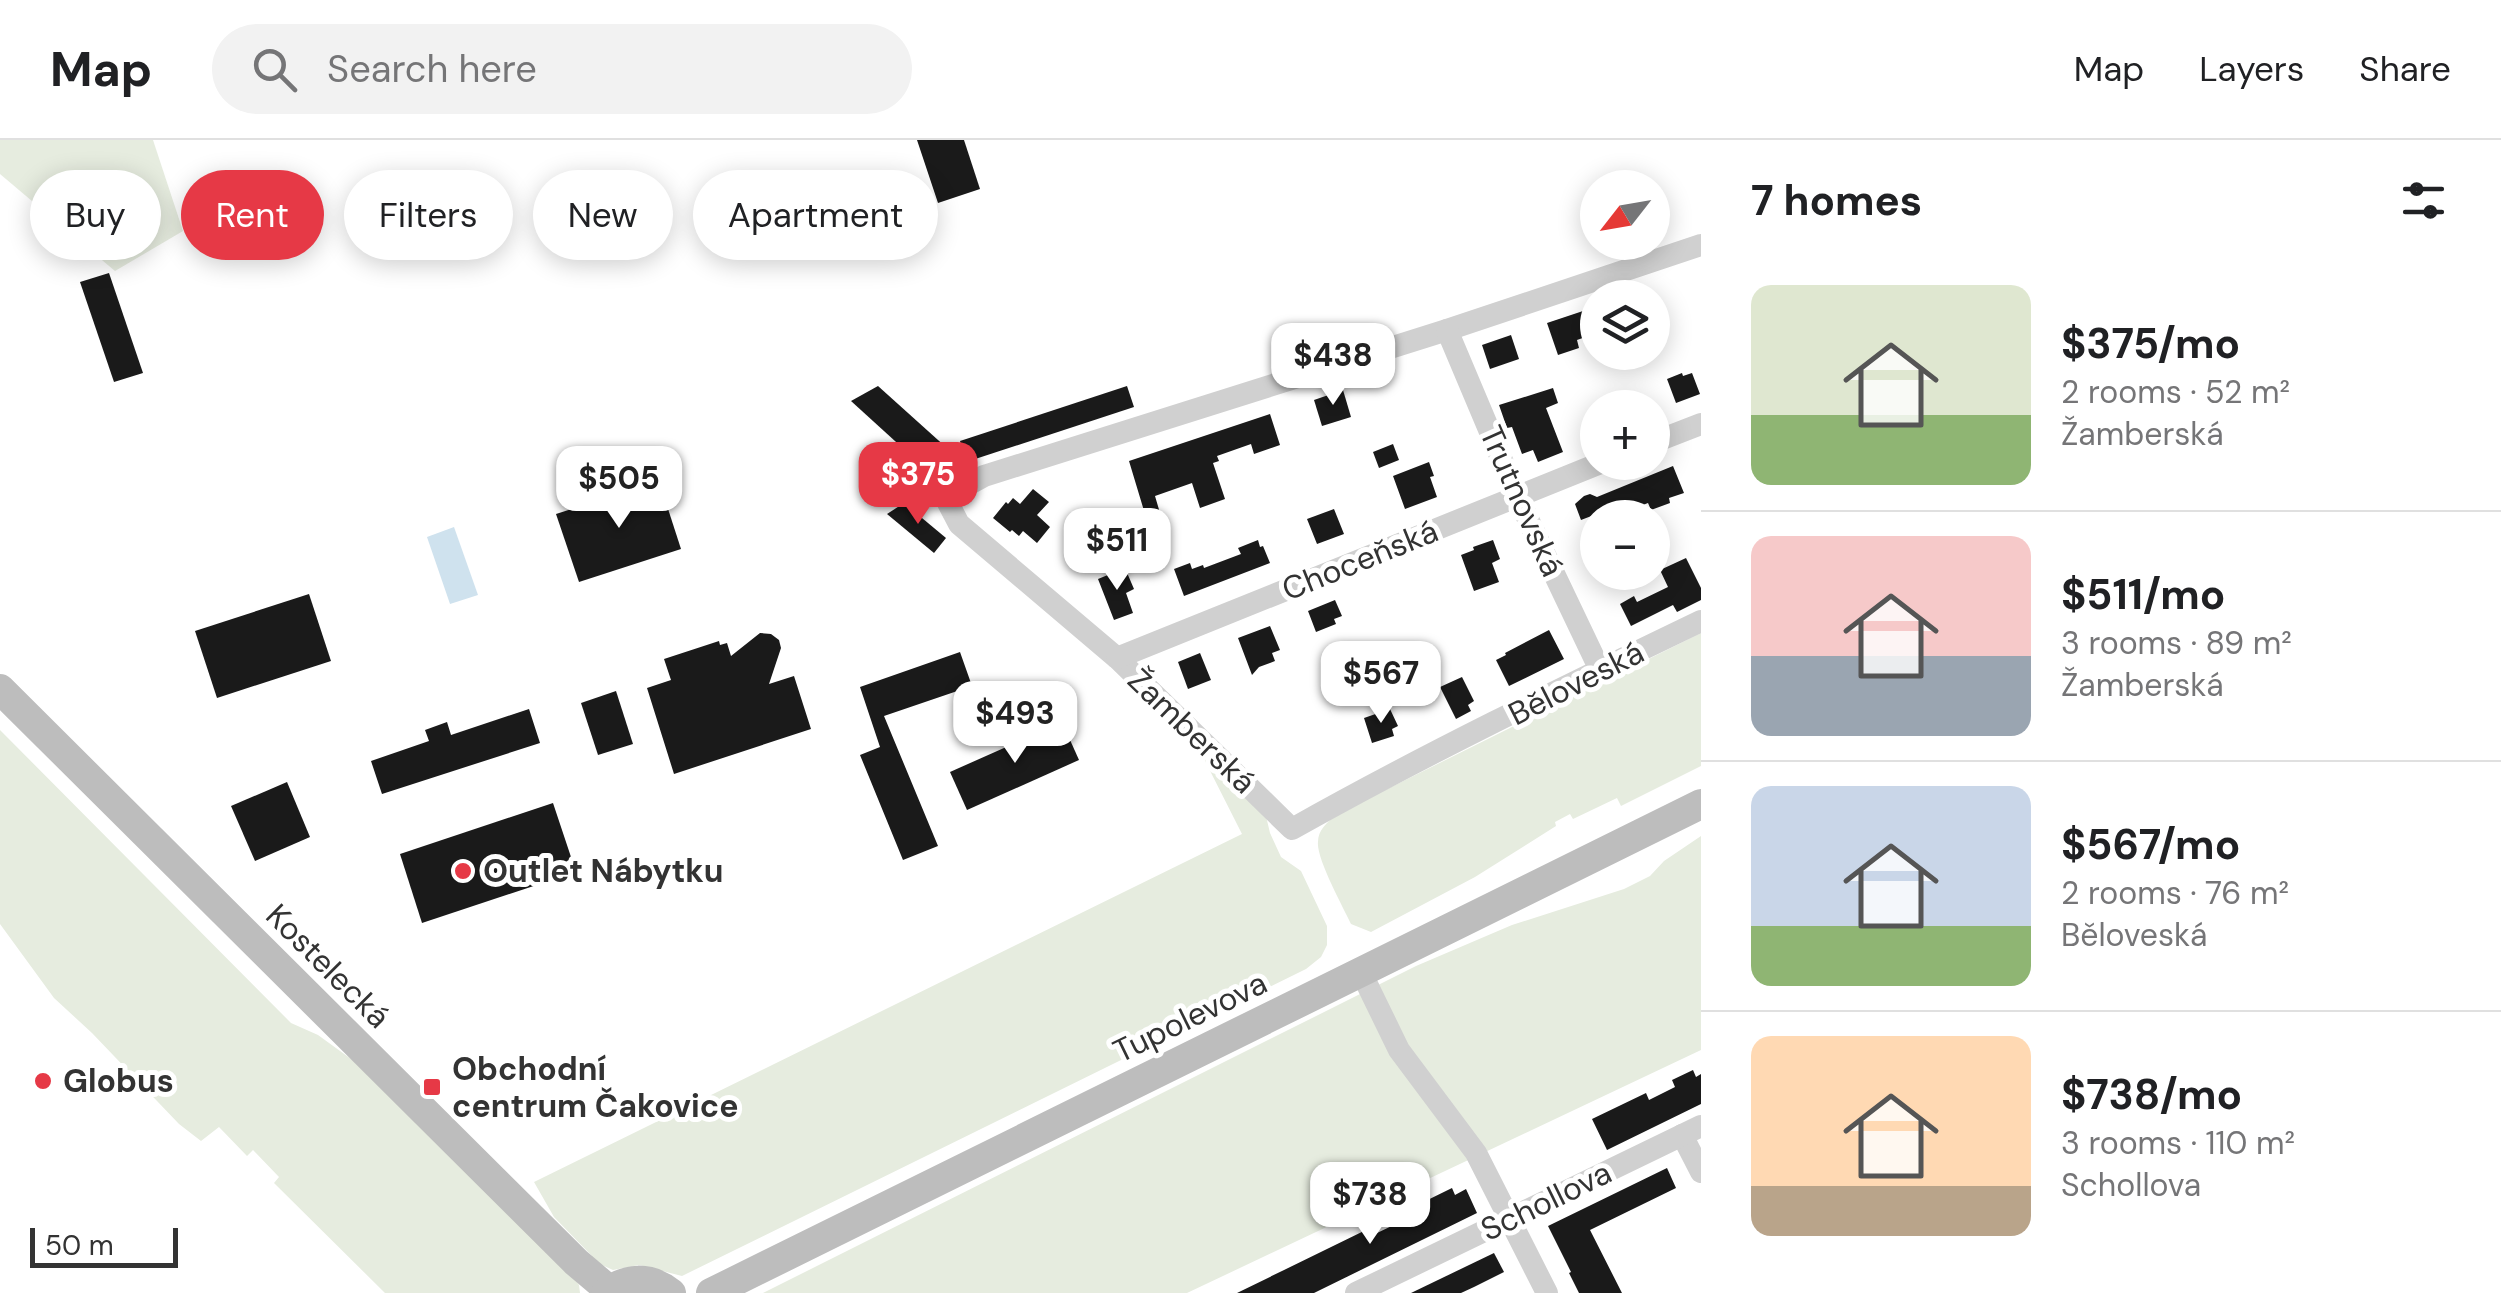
<!DOCTYPE html>
<meta charset="utf-8">
<style>
:root{--surface:#fff;--page:#f2f2f2;--text:#202124;--muted:#757577;--line:#e0e0e0;--accent:#e63946}
body{margin:0;font-family:"DM Sans",sans-serif;background:var(--page);color:var(--text);height:100vh;display:flex;flex-direction:column;font-size:38px;white-space:nowrap}
*{box-sizing:border-box;margin:0}
p{font-size:32px;color:var(--muted)}
.icon{flex:none;width:55px;height:55px;fill:none;stroke:currentColor;stroke-width:2;stroke-linecap:round;stroke-linejoin:round}
.map{position:relative;flex:1;overflow:hidden}
.sheet{display:flex;flex-direction:column;background:var(--surface);width:800px}
.sheet>*{flex:none}
.top-card{position:absolute;left:30px;top:30px;width:950px;height:90px;display:flex;gap:20px}
.needle{width:65px;rotate:239deg}
.fabs{position:absolute;left:1580px;top:30px;display:grid;gap:20px}
.fabs a{display:grid;place-items:center;width:90px;height:90px;border-radius:50%;background:var(--surface);box-shadow:0 5px 25px #0003;font-size:50px}
.scale{position:absolute;left:30px;bottom:25px;width:148px;box-sizing:border-box;padding-left:10px;border:5px solid #333;border-top:0;font-size:28px;line-height:35px;white-space:nowrap;color:#333;-webkit-text-stroke:8px #fff;paint-order:stroke}
.price{position:absolute;translate:-50% -85px;padding:0 22px;border-radius:20px;background:#fff;color:#222;font-size:32px;line-height:65px;filter:drop-shadow(0 2px 5px #0008)}
.price::after{content:'';position:absolute;left:50%;top:60px;width:30px;height:22px;margin-left:-15px;background:inherit;clip-path:polygon(0 0,100% 0,50% 100%)}
.price.current{background:var(--accent);color:#fff}
ul{padding:0;list-style:none}
li{display:flex;align-items:center;gap:30px;height:250px;padding:0 50px}
li+li{border-top:2px solid var(--line)}
li span{display:grid;place-items:center;flex:none;width:280px;height:200px;border-radius:20px;color:#555}
li>.icon{margin-inline-start:auto}
span .icon{width:120px;height:120px;fill:#fffc;stroke-width:1}
li b{font-size:42px}
h2{display:flex;justify-content:space-between;align-items:center;height:120px;padding:0 50px;font-size:42px}
.chip{padding:0 35px;border-radius:45px;background:var(--surface);box-shadow:0 5px 25px #0003;font-size:35px;line-height:90px}
.chip.current{background:var(--accent);color:#fff}
header{display:flex;align-items:center;gap:60px;box-sizing:border-box;height:140px;padding:0 50px;background:var(--surface);border-bottom:2px solid var(--line)}
header strong{font-size:48px}
nav{display:flex;gap:55px;margin-inline-start:auto;font-size:35px}
.search{width:700px;height:90px;background:var(--page);display:flex;align-items:center;gap:25px;box-sizing:border-box;padding:0 35px;border-radius:55px;color:var(--muted);font-size:38px}
main{display:flex;flex:1;min-height:0}
.map>svg:first-child{display:block}
.green{fill:#e6ecdf}
.water{fill:#cfe2ee}
.building{fill:#1a1a1a}
.lines{fill:none;stroke-linecap:round;stroke-linejoin:round}
.street{stroke:#d0d0d0;stroke-width:22}
.secondary{stroke:#bdbdbd;stroke-width:30}
.poi-dot{fill:#e63946;stroke:#fff;stroke-width:4}
.labels{text-anchor:middle;stroke-width:10;stroke-linejoin:round;paint-order:stroke}
.street-label{font-size:32px;fill:#333;stroke:#fff}
.poi-label{font-size:32px;font-weight:bold;fill:#333;stroke:#fff;text-anchor:start}
</style>
<header>
<strong>Map</strong>
<div class="search"><svg class="icon" aria-label="search" viewBox="0 0 24 24"><circle cx="10" cy="10" r="6"/><path d="M15 15l6 6"/></svg>Search here</div>
<nav><a>Map</a><a>Layers</a><a>Share</a></nav>
</header>
<main>
<div class="map">
<svg width="1701" height="1153" viewBox="0 0 1701 1153">
<rect width="100%" height="100%" fill="#fff"/>
<!-- green -->
<g class="green">
<polygon points="0,0 153,0 183,91 115,131 0,34"/>
<path d="M 1701,493 L 1701,626 L 1621,666 L 1617,658 L 1573,679 L 1570,674 L 1555,682 L 1556,686 L 1475,737 L 1371,792 L 1351,784 C 1343,767 1316,718 1318,702 C 1318,690 1327,683 1335,675 Z"/>
<polygon points="0,590 291,883 318,895 358,924 571,1134 579,1145 580,1153 385,1153 274,1043 279,1037 253,1010 247,1016 219,987 201,1001 179,984 92,893 54,858 0,784"/>
<polygon points="1199,609 1266,676 1270,693 1281,717 1301,731 1327,786 1327,805 1321,817 1306,829 682,1136 639,1125 613,1130 591,1120 592,1116 554,1077 534,1042 1242,694"/>
<polygon points="1701,696 1701,910 1187,1153 763,1153 1416,826 1512,785 1624,749 1650,736 1664,721"/>
</g>
<!-- water -->
<polygon class="water" points="454,387 478,455 450,464 427,397"/>
<!-- building -->
<g class="building">
<polygon points="917,0 964,0 980,49 938,63"/>
<polygon points="109,133 143,233 114,242 80,142"/>
<polygon points="1583,171 1591,195 1577,200 1579,208 1558,215 1547,183"/>
<polygon points="1511,195 1519,219 1490,229 1482,205"/>
<polygon points="1682,233 1683,236 1692,233 1700,254 1676,263 1667,239"/>
<polygon points="878,246 948,309 930,328 918,322 851,261"/>
<polygon points="1127,246 1134,267 966,322 960,301"/>
<polygon points="1553,248 1558,263 1546,268 1563,312 1538,322 1533,310 1522,314 1512,287 1507,288 1499,265"/>
<polygon points="1343,250 1351,277 1322,286 1314,260"/>
<polygon points="1270,274 1280,305 1254,314 1251,304 1217,316 1219,321 1213,323 1225,359 1200,368 1192,343 1155,356 1165,390 1151,394 1129,321"/>
<polygon points="1393,304 1399,320 1379,328 1373,312"/>
<polygon points="1429,322 1434,336 1430,337 1437,357 1405,369 1393,336"/>
<polygon points="1673,326 1684,353 1669,358 1670,363 1651,370 1648,363 1609,378 1595,378 1594,375 1581,380 1575,364 1584,356 1590,354 1597,357"/>
<polygon points="659,341 681,409 579,442 556,374"/>
<polygon points="1033,349 1049,362 1037,375 1050,387 1037,403 1023,391 1019,396 1012,390 1010,392 993,378 1006,362 1008,364 1013,358 1020,364"/>
<polygon points="904,363 946,398 934,413 887,374"/>
<polygon points="1334,369 1344,394 1317,404 1307,379"/>
<polygon points="1258,400 1260,407 1263,406 1270,423 1184,456 1174,429 1190,423 1192,429 1203,425 1204,428 1241,414 1238,408"/>
<polygon points="1493,400 1500,419 1492,423 1499,442 1474,451 1461,415 1474,410 1473,407"/>
<polygon points="1686,418 1701,448 1701,460 1677,472 1673,465 1631,486 1620,464 1634,456 1637,462 1668,447 1660,430"/>
<polygon points="1125,428 1134,449 1126,453 1133,473 1114,480 1098,439"/>
<polygon points="309,454 331,521 217,558 195,491"/>
<polygon points="1335,460 1342,476 1334,479 1336,484 1316,492 1308,471"/>
<polygon points="1270,486 1280,510 1272,513 1275,521 1259,527 1252,535 1238,498"/>
<polygon points="1549,490 1564,519 1509,546 1496,520 1506,515 1505,513"/>
<polygon points="760,493 771,494 779,500 781,508 769,544 794,536 811,589 674,634 647,548 671,540 664,519 719,501 720,505 727,503 731,516"/>
<polygon points="960,512 972,546 884,576 938,706 903,720 860,615 880,607 860,547"/>
<polygon points="1200,513 1211,540 1188,549 1178,522"/>
<polygon points="1462,537 1474,561 1468,565 1471,571 1456,579 1440,547"/>
<polygon points="616,551 633,604 598,615 581,563"/>
<polygon points="529,569 540,603 382,654 371,621 429,601 425,590 447,582 451,595"/>
<polygon points="1390,569 1398,586 1392,589 1394,596 1372,603 1364,578"/>
<polygon points="1062,582 1079,620 967,670 950,632"/>
<polygon points="287,642 310,697 255,721 231,666"/>
<polygon points="553,663 576,732 422,783 400,714"/>
<polygon points="1693,930 1696,937 1701,934 1701,964 1607,1010 1592,979 1646,953 1649,960 1675,947 1672,940"/>
<polygon points="1667,1028 1676,1048 1590,1090 1622,1153 1579,1153 1569,1133 1571,1132 1548,1086"/>
<polygon points="1452,1048 1455,1055 1466,1049 1477,1073 1314,1153 1237,1153 1372,1087 1375,1094 1402,1081 1399,1074"/>
<polygon points="1494,1113 1504,1132 1474,1147 1461,1153 1411,1153"/>
</g>
<g class="lines">
<!-- street -->
<g class="street">
<path d="M 1701,105 L 1447,190 L 984,336 L 962,348 L 948,363 L 959,384 L 1117,518 L 1292,689 C 1425,614 1564,547 1701,481"/>
<polyline points="1447,190 1517,356 1600,530"/>
<polyline points="1652,303 1701,284"/>
<polyline points="1117,518 1603,322"/>
<polyline points="1361,832 1399,910 1476,1013 1547,1153"/>
<polyline points="1682,995 1701,1032"/>
<polyline points="1356,1153 1701,986"/>
</g>
<!-- secondary -->
<g class="secondary">
<polyline points="0,549 576,1122 609,1150"/>
<path d="M 606,1153 C 627,1137 649,1136 671,1153"/>
<polyline points="711,1153 1701,664"/>
</g>
</g>
<!-- markers -->
<g class="poi-dot">
<circle cx="463" cy="731" r="10"/>
<circle cx="43" cy="941" r="10"/>
<rect x="422" y="937" width="20" height="20" rx="5"/>
</g>
<g class="labels">
<!-- street labels -->
<g class="street-label">
<text transform="translate(1522 361) rotate(66)" y="11">Trutnovská</text>
<text transform="translate(1360 420) rotate(-22)" y="11">Choceňská</text>
<text transform="translate(1576 543) rotate(-27)" y="11">Běloveská</text>
<text transform="translate(1192 591) rotate(44)" y="11">Žamberská</text>
<text transform="translate(328 826) rotate(45)" y="11">Kostelecká</text>
<text transform="translate(1190 877) rotate(-26)" y="11">Tupolevova</text>
<text transform="translate(1546 1061) rotate(-26)" y="11">Schollova</text>
</g>
<!-- poi labels -->
<g class="poi-label">
<text x="483" y="742">Outlet Nábytku</text>
<text x="452" y="940">Obchodní<tspan x="452" dy="37">centrum Čakovice</tspan></text>
<text x="63" y="952">Globus</text>
</g>
</g>
</svg>
<div class="fabs">
<a><svg class="needle" viewBox="-14 -14 28 28"><path d="M0-13l5 13h-10z" fill="#e53935"/><path d="M0 13l5-13h-10z" fill="#757577"/></svg></a>
<a><svg class="icon" aria-label="layers" viewBox="0 0 24 24"><path d="M12 4l9 5-9 5-9-5zM3 14l9 5 9-5"/></svg></a>
<a>+</a>
<a>−</a>
</div>
<div class="scale">50 m</div>
<b class="price" style="left:1333px;top:268px">$438</b>
<b class="price current" style="left:918px;top:387px">$375</b>
<b class="price" style="left:619px;top:391px">$505</b>
<b class="price" style="left:1117px;top:453px">$511</b>
<b class="price" style="left:1381px;top:586px">$567</b>
<b class="price" style="left:1015px;top:626px">$493</b>
<b class="price" style="left:1370px;top:1107px">$738</b>
<div class="top-card">
<a class="chip">Buy</a>
<a class="chip current">Rent</a>
<a class="chip">Filters</a>
<a class="chip">New</a>
<a class="chip">Apartment</a>
</div>
</div>
<section class="sheet">
<h2>7 homes<svg class="icon" aria-label="filters" viewBox="0 0 24 24"><path d="M4 7h16M4 17h16"/><circle cx="9" cy="7" r="2"/><circle cx="15" cy="17" r="2"/></svg></h2>
<ul>
<li><span style="background:linear-gradient(#dfe7d0 65%,#8fb573 0)"><svg class="icon" aria-label="home" viewBox="0 0 24 24"><path d="M3 11l9-7 9 7M6 9v11h12V9"/></svg></span><div><b>$375/mo</b><p>2 rooms · 52 m²</p><p>Žamberská</p></div></li>
<li><span style="background:linear-gradient(#f6c9c9 60%,#9aa5b1 0)"><svg class="icon" aria-label="home" viewBox="0 0 24 24"><path d="M3 11l9-7 9 7M6 9v11h12V9"/></svg></span><div><b>$511/mo</b><p>3 rooms · 89 m²</p><p>Žamberská</p></div></li>
<li><span style="background:linear-gradient(#c9d6e8 70%,#8fb573 0)"><svg class="icon" aria-label="home" viewBox="0 0 24 24"><path d="M3 11l9-7 9 7M6 9v11h12V9"/></svg></span><div><b>$567/mo</b><p>2 rooms · 76 m²</p><p>Běloveská</p></div></li>
<li><span style="background:linear-gradient(#ffd9b3 75%,#b9a48a 0)"><svg class="icon" aria-label="home" viewBox="0 0 24 24"><path d="M3 11l9-7 9 7M6 9v11h12V9"/></svg></span><div><b>$738/mo</b><p>3 rooms · 110 m²</p><p>Schollova</p></div></li>
</ul>
</section>
</main>
